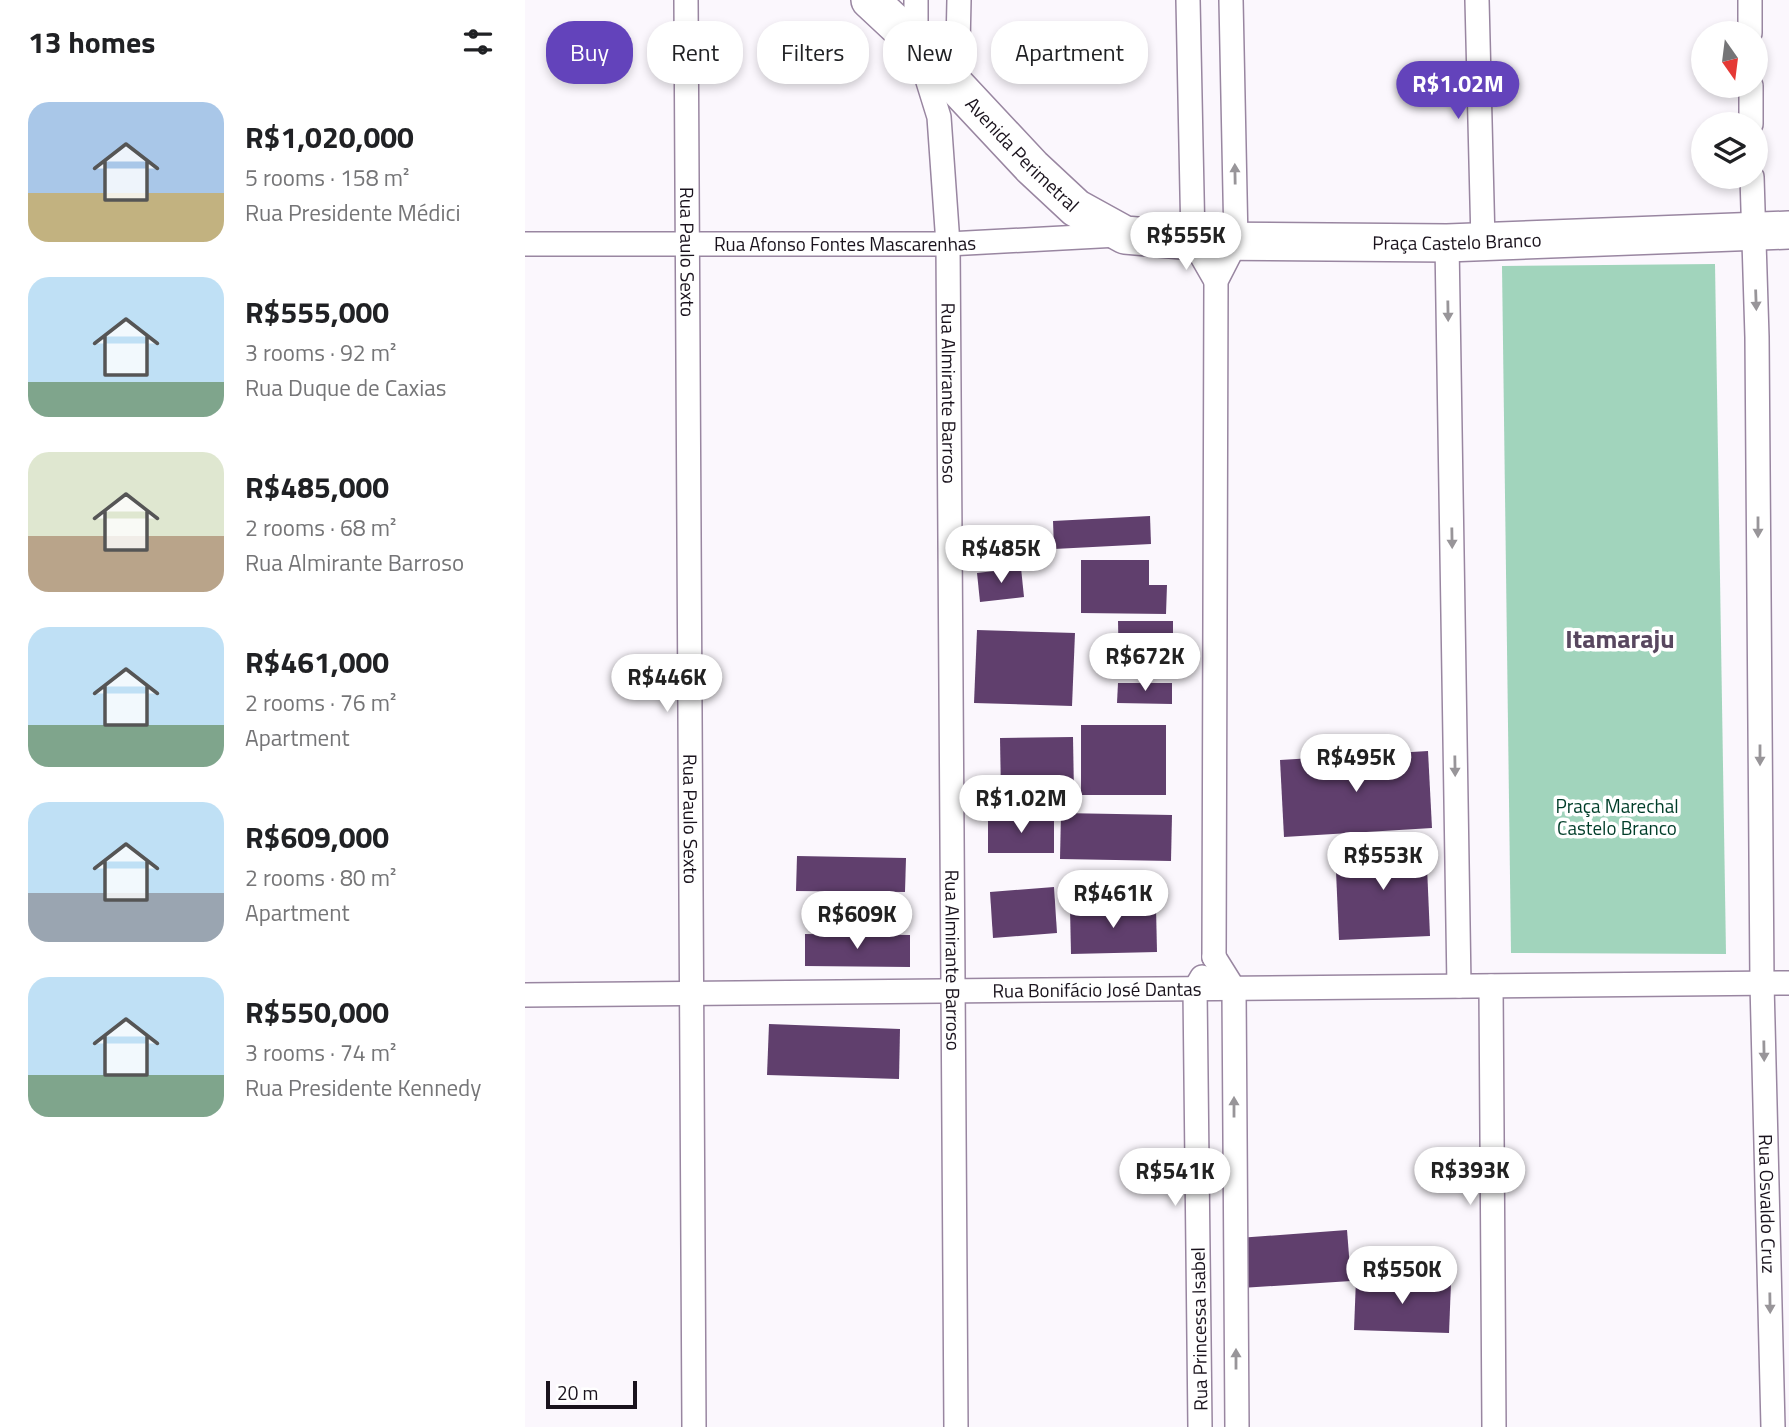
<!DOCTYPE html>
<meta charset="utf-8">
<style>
:root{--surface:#fff;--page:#f2f2f2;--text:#202124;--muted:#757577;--accent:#6343bb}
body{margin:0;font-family:"Titillium Web",sans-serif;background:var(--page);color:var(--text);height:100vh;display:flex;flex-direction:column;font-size:26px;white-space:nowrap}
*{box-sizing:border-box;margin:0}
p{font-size:23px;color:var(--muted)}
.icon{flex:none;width:38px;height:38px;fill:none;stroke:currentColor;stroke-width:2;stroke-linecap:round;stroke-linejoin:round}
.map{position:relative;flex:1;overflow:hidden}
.drawer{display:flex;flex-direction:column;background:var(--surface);width:525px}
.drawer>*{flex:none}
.banner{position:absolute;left:21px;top:21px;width:665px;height:63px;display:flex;gap:14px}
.needle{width:46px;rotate:166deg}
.buttons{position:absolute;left:1166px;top:21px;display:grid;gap:14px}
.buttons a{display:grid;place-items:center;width:77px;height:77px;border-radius:50%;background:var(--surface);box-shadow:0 4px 10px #0003;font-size:35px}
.scale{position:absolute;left:21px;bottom:18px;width:91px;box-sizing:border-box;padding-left:7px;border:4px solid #1a131d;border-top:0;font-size:19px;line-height:24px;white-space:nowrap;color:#1a131d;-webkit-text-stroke:5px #fff;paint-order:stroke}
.price{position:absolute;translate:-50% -60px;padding:0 16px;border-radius:24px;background:#fff;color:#222;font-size:23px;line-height:46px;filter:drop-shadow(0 2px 4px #0008)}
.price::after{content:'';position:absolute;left:50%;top:42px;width:21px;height:16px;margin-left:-10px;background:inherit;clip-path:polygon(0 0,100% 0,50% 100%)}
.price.active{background:var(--accent);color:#fff}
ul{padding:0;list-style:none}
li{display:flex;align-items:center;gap:21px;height:175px;padding:0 28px}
li span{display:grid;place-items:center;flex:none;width:196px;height:140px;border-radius:21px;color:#555}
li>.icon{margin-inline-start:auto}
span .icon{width:84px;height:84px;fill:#fffc;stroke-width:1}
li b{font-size:30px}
h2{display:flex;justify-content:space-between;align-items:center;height:84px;padding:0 28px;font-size:30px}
.chip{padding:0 24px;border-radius:28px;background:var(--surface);box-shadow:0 4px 10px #0003;font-size:24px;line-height:63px}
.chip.active{background:var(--accent);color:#fff}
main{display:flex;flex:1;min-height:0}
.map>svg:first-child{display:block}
.green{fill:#a1d4bc}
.building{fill:#603f6d}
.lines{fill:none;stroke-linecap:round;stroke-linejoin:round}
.minor-casing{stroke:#9986a1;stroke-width:26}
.primary-casing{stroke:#9986a1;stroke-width:40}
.minor{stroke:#fff;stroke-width:23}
.primary{stroke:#fff;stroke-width:37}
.oneway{fill:#989599}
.labels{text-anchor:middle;stroke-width:7;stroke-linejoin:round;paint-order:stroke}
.street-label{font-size:19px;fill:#1a131d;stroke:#fff}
.park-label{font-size:19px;fill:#003d29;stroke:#fff}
.district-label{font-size:26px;font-weight:bold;fill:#58475f;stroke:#fff}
</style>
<main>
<section class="drawer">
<h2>13 homes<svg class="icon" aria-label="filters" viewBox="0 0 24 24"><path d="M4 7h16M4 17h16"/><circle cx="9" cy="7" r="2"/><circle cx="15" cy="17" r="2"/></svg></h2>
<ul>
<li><span style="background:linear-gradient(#a9c7e8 65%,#c2b280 0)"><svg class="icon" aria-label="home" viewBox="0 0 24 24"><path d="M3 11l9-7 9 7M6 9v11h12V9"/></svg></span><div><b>R$1,020,000</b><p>5 rooms · 158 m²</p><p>Rua Presidente Médici</p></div></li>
<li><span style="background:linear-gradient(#bfe0f5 75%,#7fa58c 0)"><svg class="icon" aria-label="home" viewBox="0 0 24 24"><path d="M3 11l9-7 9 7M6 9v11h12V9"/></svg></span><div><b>R$555,000</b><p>3 rooms · 92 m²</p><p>Rua Duque de Caxias</p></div></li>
<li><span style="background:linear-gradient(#dfe7d0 60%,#b9a48a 0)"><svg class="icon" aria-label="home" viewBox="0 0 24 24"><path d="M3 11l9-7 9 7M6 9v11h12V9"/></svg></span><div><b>R$485,000</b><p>2 rooms · 68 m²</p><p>Rua Almirante Barroso</p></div></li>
<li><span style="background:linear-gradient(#bfe0f5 70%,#7fa58c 0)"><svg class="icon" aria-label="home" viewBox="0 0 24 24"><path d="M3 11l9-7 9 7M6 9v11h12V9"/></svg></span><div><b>R$461,000</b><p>2 rooms · 76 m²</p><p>Apartment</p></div></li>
<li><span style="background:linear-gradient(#bfe0f5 65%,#9aa5b1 0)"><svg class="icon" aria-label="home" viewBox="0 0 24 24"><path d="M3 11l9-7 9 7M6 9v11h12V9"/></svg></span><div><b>R$609,000</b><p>2 rooms · 80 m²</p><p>Apartment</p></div></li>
<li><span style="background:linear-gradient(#bfe0f5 70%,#7fa58c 0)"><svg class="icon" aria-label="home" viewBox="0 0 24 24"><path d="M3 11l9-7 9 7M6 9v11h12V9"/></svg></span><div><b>R$550,000</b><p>3 rooms · 74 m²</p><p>Rua Presidente Kennedy</p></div></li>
</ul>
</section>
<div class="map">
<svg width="1264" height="1427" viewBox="0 0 1264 1427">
<rect width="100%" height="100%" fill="#fbf7fd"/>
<!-- green -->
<polygon class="green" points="1190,264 1201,954 986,953 977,266"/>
<!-- building -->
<g class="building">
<polygon points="625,516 626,544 529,549 528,521"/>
<polygon points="556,560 624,560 624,585 642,585 641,614 556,613"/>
<polygon points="496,568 499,597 455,602 452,573"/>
<polygon points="593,621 648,621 648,673 594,674"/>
<polygon points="452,630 550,633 547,706 449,703"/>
<polygon points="593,683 647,683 647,704 592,703"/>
<rect x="556" y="725" width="85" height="70"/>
<polygon points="548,737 549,794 476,794 475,738"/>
<polygon points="903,751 907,828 759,837 755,760"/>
<polygon points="536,813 647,815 646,861 535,859"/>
<polygon points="463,816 529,817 529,853 463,853"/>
<polygon points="901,844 905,936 814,940 810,848"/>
<polygon points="272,856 381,858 380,892 271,891"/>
<polygon points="529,887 532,933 468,938 465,892"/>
<polygon points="631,907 632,952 546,954 545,908"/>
<polygon points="280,934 385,935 385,967 280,966"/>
<polygon points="244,1024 375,1029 374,1079 242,1075"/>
<polygon points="822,1230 826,1281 716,1288 713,1238"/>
<polygon points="831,1279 926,1283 924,1333 829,1330"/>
</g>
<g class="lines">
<!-- minor casing -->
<g class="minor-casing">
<g id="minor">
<path id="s1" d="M 161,0 L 169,1427"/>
<path id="s2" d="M 391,0 L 391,43 L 414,117 L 423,244 L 431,1427"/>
<polyline points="663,0 668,241 691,281"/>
<polyline points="952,0 958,242"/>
<polyline points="1225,0 1225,33"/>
<polyline points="1226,86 1226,124"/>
<polyline points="432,91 434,0"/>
<path id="s3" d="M 1227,177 L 1232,337 L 1237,983 L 1248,1427"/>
<polyline points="922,243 934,986"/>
<path id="s4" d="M 0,244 L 423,244 L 593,235"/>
<polyline points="689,957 691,281 711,242 706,0"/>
<polyline points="689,957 709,989 712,1427"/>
<polyline points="966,986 969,1427"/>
<path id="s5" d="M 0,995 L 1264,983"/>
<polyline points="675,1427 670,989 677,977"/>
</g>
</g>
<!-- primary casing -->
<g class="primary-casing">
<g id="primary">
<path id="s6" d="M 345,0 L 391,43 L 507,167 L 551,208 L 600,235 L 668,241 L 922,243 L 1264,230"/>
</g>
</g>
<!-- minor -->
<use href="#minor" class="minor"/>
<!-- primary -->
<use href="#primary" class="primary"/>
</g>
<!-- one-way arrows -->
<defs><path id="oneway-solid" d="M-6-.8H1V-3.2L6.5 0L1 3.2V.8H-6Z" transform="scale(1.75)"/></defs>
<g class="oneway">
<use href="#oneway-solid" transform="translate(710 174) rotate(-91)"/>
<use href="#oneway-solid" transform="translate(1231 300) rotate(88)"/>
<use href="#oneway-solid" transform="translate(923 311) rotate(89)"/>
<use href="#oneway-solid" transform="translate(1233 527) rotate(90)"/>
<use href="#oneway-solid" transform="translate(927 538) rotate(89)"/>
<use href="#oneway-solid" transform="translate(1235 755) rotate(90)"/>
<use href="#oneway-solid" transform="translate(930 766) rotate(89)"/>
<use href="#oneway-solid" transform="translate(1239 1051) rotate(89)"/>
<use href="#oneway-solid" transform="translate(709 1107) rotate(-90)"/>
<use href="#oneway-solid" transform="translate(1245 1303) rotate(89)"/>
<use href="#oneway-solid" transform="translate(711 1359) rotate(-90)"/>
</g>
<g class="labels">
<!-- street labels -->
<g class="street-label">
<text dy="7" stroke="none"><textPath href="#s6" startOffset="217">Avenida Perimetral</textPath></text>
<text dy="7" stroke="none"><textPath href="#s6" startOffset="681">Praça Castelo Branco</textPath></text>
<text dy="7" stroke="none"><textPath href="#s4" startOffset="320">Rua Afonso Fontes Mascarenhas</textPath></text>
<text dy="7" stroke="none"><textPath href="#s1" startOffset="252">Rua Paulo Sexto</textPath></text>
<text dy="7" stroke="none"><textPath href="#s2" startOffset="397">Rua Almirante Barroso</textPath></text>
<text dy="7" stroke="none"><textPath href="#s1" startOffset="819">Rua Paulo Sexto</textPath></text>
<text dy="7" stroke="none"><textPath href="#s2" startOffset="964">Rua Almirante Barroso</textPath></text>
<text dy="7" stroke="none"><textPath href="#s5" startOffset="572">Rua Bonifácio José Dantas</textPath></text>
<text dy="7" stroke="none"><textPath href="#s3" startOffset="1027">Rua Osvaldo Cruz</textPath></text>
<text transform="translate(674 1329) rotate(-91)" y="7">Rua Princessa Isabel</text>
</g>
<!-- park labels -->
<g class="park-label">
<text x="1092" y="813">Praça Marechal<tspan x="1092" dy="22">Castelo Branco</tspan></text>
</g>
<!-- district labels -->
<g class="district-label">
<text x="1095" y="648">Itamaraju</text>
</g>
</g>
</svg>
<div class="buttons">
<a><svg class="needle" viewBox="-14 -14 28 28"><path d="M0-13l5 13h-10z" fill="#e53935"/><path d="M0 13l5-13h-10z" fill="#757577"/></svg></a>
<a><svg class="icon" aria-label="layers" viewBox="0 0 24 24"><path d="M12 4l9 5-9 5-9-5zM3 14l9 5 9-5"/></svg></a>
</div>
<div class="scale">20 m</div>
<b class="price active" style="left:933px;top:121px">R$1.02M</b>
<b class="price" style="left:661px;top:272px">R$555K</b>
<b class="price" style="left:476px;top:585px">R$485K</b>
<b class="price" style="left:620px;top:693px">R$672K</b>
<b class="price" style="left:142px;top:714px">R$446K</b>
<b class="price" style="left:831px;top:794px">R$495K</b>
<b class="price" style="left:496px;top:835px">R$1.02M</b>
<b class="price" style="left:858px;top:892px">R$553K</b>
<b class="price" style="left:588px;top:930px">R$461K</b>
<b class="price" style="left:332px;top:951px">R$609K</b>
<b class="price" style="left:945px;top:1207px">R$393K</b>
<b class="price" style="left:650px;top:1208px">R$541K</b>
<b class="price" style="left:877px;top:1306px">R$550K</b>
<div class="banner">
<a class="chip active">Buy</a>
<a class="chip">Rent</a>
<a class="chip">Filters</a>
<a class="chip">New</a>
<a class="chip">Apartment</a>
</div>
</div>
</main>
